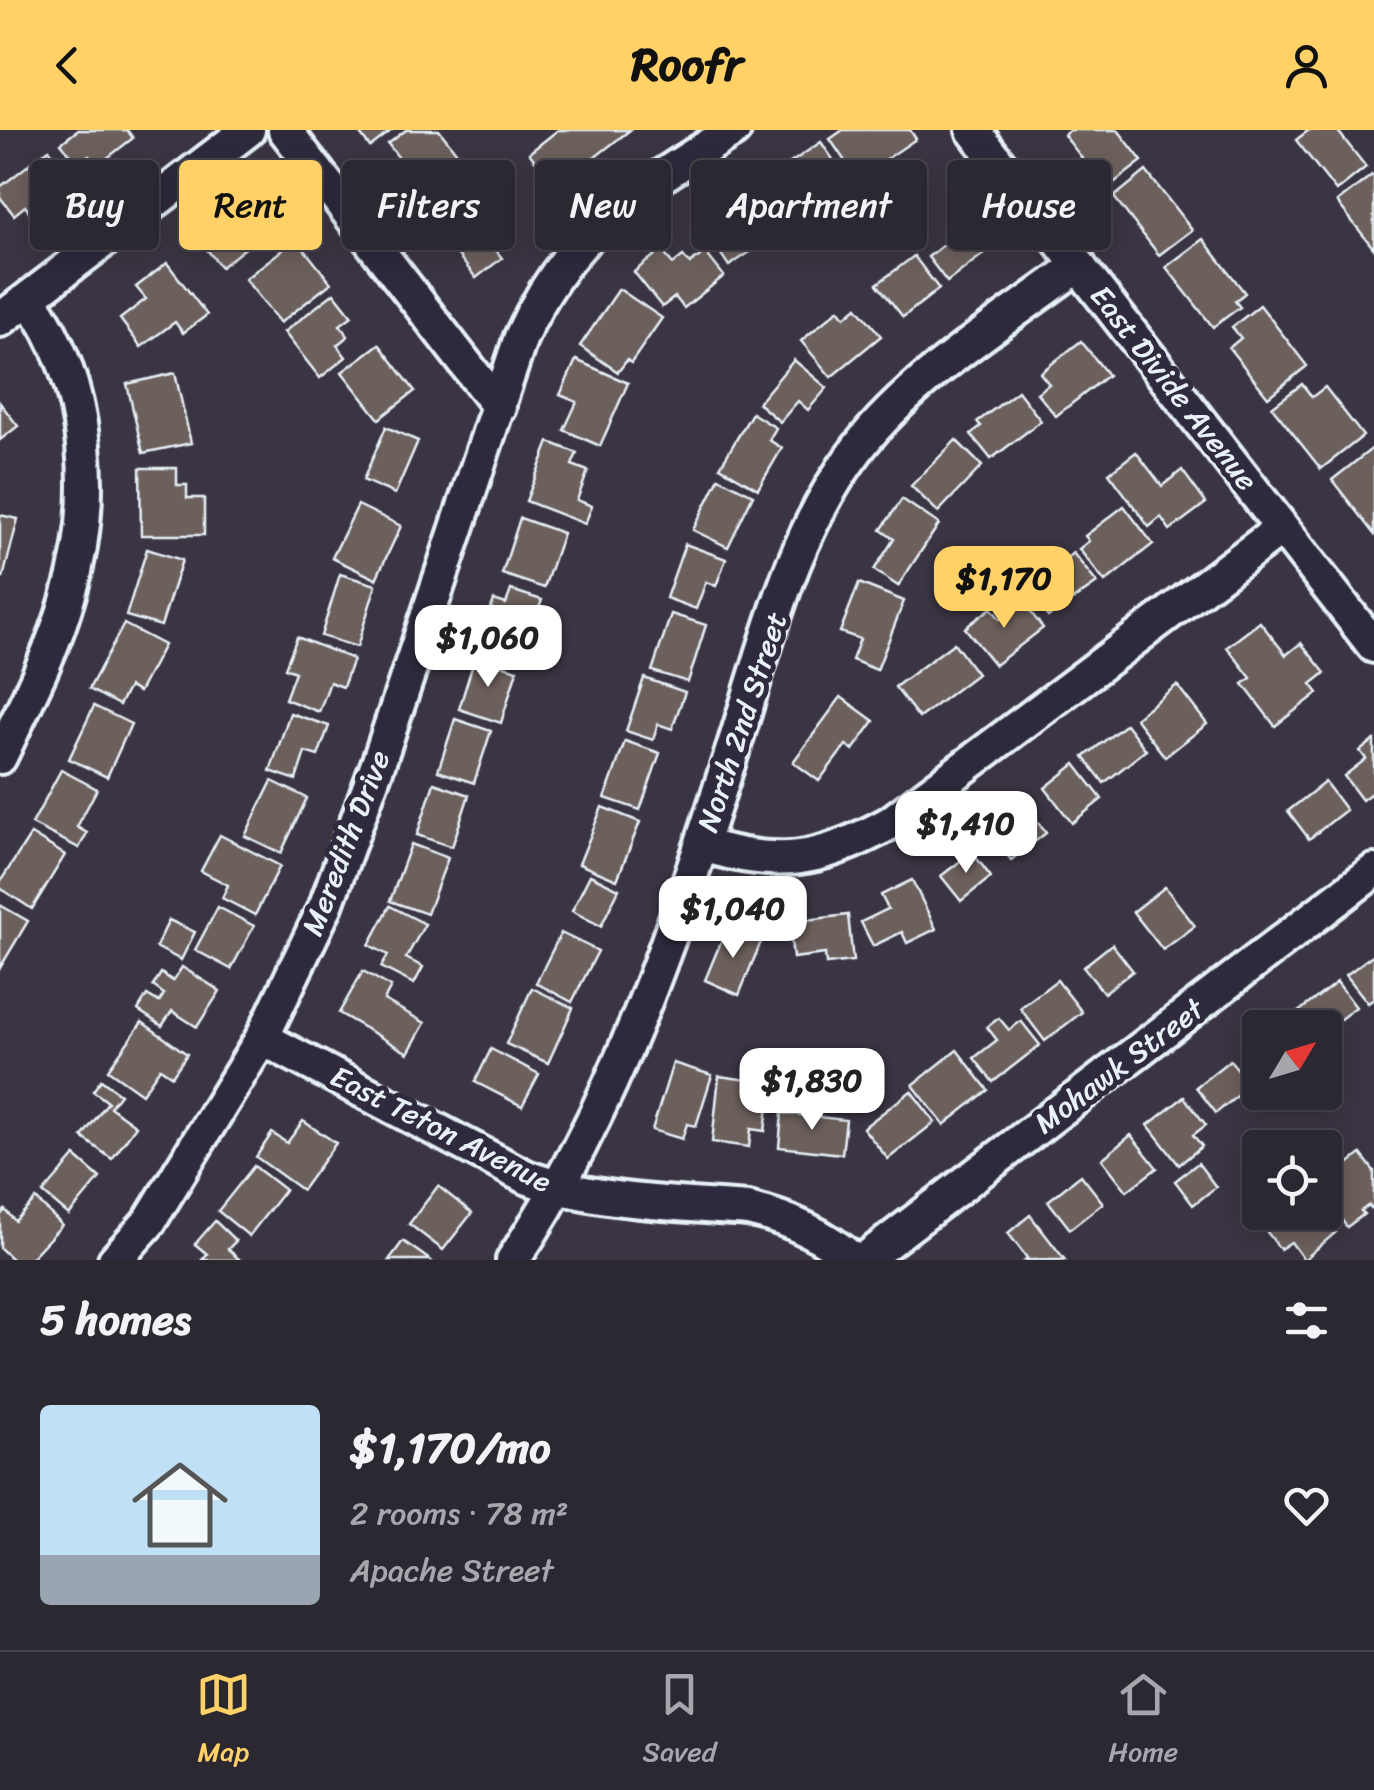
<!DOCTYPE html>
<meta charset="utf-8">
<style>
:root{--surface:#2c2832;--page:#38343e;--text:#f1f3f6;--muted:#a6a6ac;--line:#48444d;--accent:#ffd166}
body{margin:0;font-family:Sriracha,sans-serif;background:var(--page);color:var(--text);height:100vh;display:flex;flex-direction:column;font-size:38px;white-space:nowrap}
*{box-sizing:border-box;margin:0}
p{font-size:32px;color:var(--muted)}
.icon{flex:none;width:55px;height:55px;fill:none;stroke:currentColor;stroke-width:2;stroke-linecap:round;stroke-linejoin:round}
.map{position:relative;height:1130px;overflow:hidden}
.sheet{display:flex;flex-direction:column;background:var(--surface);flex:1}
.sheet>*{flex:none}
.banner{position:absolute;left:30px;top:30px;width:1315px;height:90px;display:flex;gap:20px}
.needle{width:65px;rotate:52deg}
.buttons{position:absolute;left:1242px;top:880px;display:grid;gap:20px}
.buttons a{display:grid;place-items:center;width:100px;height:100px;border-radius:10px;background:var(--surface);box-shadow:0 5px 25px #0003,0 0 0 2px var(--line);font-size:50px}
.price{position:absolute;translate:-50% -85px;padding:0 22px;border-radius:20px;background:#fff;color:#222;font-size:32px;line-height:65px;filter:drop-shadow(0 2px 5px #0008)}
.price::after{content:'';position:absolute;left:50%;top:60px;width:30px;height:22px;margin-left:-15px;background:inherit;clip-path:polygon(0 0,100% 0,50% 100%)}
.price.on{background:var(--accent);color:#111}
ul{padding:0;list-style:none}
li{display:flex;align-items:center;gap:30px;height:250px;padding:0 40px}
li span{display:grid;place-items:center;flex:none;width:280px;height:200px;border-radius:10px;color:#555}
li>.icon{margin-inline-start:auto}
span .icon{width:120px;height:120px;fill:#fffc;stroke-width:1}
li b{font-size:42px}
h2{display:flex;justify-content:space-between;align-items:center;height:120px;padding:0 40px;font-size:42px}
.chip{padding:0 35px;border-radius:10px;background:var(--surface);box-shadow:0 5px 25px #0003,0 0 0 2px var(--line);font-size:35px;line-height:90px}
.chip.on{background:var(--accent);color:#111}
header{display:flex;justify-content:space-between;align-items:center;height:130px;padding:0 40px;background:var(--accent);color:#111;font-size:45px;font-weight:800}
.menu{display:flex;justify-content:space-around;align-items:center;height:140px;border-top:2px solid var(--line);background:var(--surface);font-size:28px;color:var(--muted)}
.menu a{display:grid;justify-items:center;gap:5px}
.menu .on{color:var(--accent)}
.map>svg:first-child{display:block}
.building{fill:#6c605b;stroke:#e8f1f8;stroke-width:2.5}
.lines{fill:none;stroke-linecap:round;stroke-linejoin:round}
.minor-casing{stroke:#e8f1f8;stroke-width:40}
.minor{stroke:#2f2a3d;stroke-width:32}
.labels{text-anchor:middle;stroke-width:10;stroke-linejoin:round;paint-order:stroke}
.street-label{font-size:30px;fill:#e8f1f8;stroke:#2f2a3d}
</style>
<header><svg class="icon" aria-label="back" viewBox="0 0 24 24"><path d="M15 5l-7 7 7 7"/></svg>Roofr<svg class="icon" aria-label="person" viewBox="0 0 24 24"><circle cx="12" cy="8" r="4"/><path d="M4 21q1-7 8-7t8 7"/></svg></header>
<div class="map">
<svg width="1374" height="1130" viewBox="0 0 1374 1130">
<rect width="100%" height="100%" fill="#3b3543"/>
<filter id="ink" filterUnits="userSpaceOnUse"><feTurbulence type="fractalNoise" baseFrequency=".01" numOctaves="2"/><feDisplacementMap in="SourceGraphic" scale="20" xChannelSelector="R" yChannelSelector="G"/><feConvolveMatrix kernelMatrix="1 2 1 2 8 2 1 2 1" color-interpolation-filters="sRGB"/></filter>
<g filter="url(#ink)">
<!-- building -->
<g class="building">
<polygon points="78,0 127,0 133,8 97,36 89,26 78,34 61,13"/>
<polygon points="357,0 392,0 370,17"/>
<polygon points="406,0 439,0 467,36 416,77 396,51 409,41 388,14"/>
<polygon points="558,0 630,0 581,38 573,28 548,47 529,23"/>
<polygon points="843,0 910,0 916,9 857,49 830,9"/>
<polygon points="1070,0 1118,0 1142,31 1106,59 1064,5"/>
<polygon points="1309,0 1337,0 1366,37 1336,61 1296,10"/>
<polygon points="821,12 847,50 790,87 765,50"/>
<polygon points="49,19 76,54 33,87 25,76 14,85 0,67 0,57"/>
<polygon points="1146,41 1192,100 1159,125 1114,67"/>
<polygon points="1372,45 1374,47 1374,119 1337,72"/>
<polygon points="461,51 498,99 486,108 502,128 476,148 423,81"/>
<polygon points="253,55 280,91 221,137 193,102"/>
<polygon points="753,56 783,100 729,136 708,105 736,86 727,73"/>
<polygon points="984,83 1004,108 947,152 928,127"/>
<polygon points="296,109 331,153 280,193 245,149"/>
<polygon points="1203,109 1245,163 1235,171 1240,177 1213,197 1166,137"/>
<polygon points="661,120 673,134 683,126 690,134 705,122 724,146 684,178 675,167 662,177 634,142"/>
<polygon points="914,126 939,159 903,187 877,154"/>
<polygon points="167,133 207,185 183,203 175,192 141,217 120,189 146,169 136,157"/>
<polygon points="619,159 662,188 631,233 627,230 618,242 580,216"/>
<polygon points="334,163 352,186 340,195 348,206 337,215 346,227 320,248 284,202"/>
<polygon points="1260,175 1307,236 1268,267 1229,218 1241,208 1232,197"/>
<polygon points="857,177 881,206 831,247 801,211 839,179 845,187"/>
<polygon points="1081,211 1108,245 1056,286 1037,263 1049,254 1040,243"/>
<polygon points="379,214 415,261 379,289 342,242"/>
<polygon points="576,230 628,253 600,316 564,300 577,272 560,265"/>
<polygon points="794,230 827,258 808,280 798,271 780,292 758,273"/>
<polygon points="175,243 191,313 143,323 127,254"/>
<polygon points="1302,254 1312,267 1325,257 1363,306 1321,339 1272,277"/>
<polygon points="1018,261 1041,291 991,329 971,304 981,296 977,292"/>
<polygon points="0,273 18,296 0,310"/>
<polygon points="752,283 776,298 769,310 782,318 758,359 720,337"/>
<polygon points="386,297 418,311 395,364 363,350"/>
<polygon points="956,310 982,336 938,382 911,356"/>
<polygon points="549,312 577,323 572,335 588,341 577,370 592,376 585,394 526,371"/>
<polygon points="1374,317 1374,404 1332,350"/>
<polygon points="1136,322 1162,356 1182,340 1206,373 1170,400 1161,387 1149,397 1109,343"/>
<polygon points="140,338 177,338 177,355 187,355 187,368 204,368 204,405 141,405"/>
<polygon points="719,348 753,365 728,417 693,400"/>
<polygon points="902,369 939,394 898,456 874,440 894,409 881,400"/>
<polygon points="358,375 401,396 376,449 332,428"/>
<polygon points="1124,376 1153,414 1105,452 1079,419 1089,411 1085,406"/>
<polygon points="0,385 18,389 3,448 0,447"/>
<polygon points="520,388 563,403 544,458 502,444"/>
<polygon points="685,414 726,429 716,456 706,452 696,479 666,468"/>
<polygon points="147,419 182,430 161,496 126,486"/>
<polygon points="1073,423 1097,453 1048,487 1026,459"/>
<polygon points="340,444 376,455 357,517 321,506"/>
<polygon points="859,453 904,471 877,540 852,530 860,509 840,502"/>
<polygon points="511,460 542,470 520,530 478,515 494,470 506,474"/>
<polygon points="1022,471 1043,498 995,535 965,498 991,478 1000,489"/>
<polygon points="671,484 706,495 688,552 652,541"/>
<polygon points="1260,492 1286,525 1301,513 1325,543 1311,554 1318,563 1275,596 1243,554 1251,548 1227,517"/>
<polygon points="124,494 164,515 139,562 129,557 119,575 89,559"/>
<polygon points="297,507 353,529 343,557 330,552 319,582 285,569 295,542 285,538"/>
<polygon points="954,513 977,544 919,588 895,557"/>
<polygon points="475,527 517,540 501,593 459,579"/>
<polygon points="644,548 685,562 672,599 658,594 653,610 626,601"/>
<polygon points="1177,555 1207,594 1165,627 1135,588"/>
<polygon points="841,567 874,591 853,620 846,615 819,651 793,632"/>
<polygon points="94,576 131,594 107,647 69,629"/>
<polygon points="290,583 329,596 318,626 305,622 296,650 270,641"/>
<polygon points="455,589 491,601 474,653 438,641"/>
<polygon points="1126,594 1146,620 1104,653 1084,627"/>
<polygon points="1374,610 1374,661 1362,670 1344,646 1366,629 1360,621"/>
<polygon points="625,611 660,623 640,680 605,668"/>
<polygon points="1075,634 1102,669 1072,693 1045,658"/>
<polygon points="61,640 97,659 77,697 87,703 79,718 32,694"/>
<polygon points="272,651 307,668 281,723 245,706"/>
<polygon points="1325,652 1346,680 1309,709 1288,681"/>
<polygon points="434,653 469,665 452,717 417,705"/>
<polygon points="1022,672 1046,703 1011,730 987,699"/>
<polygon points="602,677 640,692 617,750 579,734"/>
<polygon points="31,704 65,725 32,779 0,758 0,752"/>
<polygon points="220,705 280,736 255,785 222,768 228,755 201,741"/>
<polygon points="411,714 448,728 427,784 390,771"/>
<polygon points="972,722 991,747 961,771 941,746"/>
<polygon points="590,745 619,759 601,796 572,781"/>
<polygon points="912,750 936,799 907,813 902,802 873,816 861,792 888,779 881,765"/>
<polygon points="1165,757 1195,796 1163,820 1133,782"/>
<polygon points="0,775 28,791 0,838"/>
<polygon points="390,776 425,794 406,828 423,837 414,854 381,837 388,825 369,815"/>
<polygon points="218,777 254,796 231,839 195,820"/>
<polygon points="848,785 853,831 826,834 825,824 793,828 789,792"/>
<polygon points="169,790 195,802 181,830 156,817"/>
<polygon points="727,797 761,812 739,865 705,850"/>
<polygon points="561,803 598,821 572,872 536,853"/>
<polygon points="1112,814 1133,841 1104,863 1083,837"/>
<polygon points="1374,824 1374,869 1368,873 1346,845"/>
<polygon points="182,837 220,861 197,897 172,881 162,896 138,880 147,865 159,872 164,864 153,856 161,843 173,851"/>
<polygon points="363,841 391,857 384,870 425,893 408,923 339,883"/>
<polygon points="1057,850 1082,882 1045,911 1020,878"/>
<polygon points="1337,852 1356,877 1325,901 1325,898 1302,898 1293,886"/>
<polygon points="532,858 573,878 548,933 506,914"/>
<polygon points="999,888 1009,900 1021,891 1040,915 993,952 974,928 997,910 987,897"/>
<polygon points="142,892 187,924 172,946 160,938 142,964 108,940"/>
<polygon points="1260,909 1260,941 1244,921"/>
<polygon points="491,919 539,944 522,976 475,952"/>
<polygon points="957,920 988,960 944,995 913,955"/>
<polygon points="1230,930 1251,955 1216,983 1196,957"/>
<polygon points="673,933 712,945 696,996 687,994 682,1009 652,1000"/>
<polygon points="719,946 771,953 765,1001 751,999 749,1017 712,1012"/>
<polygon points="101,950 120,964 110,977 136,996 112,1029 82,1007 108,972 93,961"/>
<polygon points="911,961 935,992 888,1029 863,998"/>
<polygon points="1184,967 1206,995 1193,1005 1202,1016 1179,1035 1148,995"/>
<polygon points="782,983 846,990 842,1024 779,1017"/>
<polygon points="303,991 336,1013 302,1060 256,1027 272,1003 287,1013"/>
<polygon points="1131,1005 1157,1038 1127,1061 1102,1029"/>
<polygon points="1361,1024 1374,1041 1374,1075 1371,1078 1369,1075 1361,1081 1364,1084 1347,1097 1325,1068 1325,1052"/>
<polygon points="75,1026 100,1048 69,1085 43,1063"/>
<polygon points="1198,1033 1216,1057 1193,1075 1175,1051"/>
<polygon points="254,1036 285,1060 249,1106 218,1081"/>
<polygon points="1081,1045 1103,1073 1070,1099 1048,1071"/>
<polygon points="438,1056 472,1083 443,1120 409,1094"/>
<polygon points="36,1069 62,1095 29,1130 13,1130 0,1118 0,1086 5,1080 15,1091"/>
<polygon points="1306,1082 1322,1082 1336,1102 1304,1130 1291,1112 1280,1119 1264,1098 1277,1088 1285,1097"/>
<polygon points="1030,1085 1065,1130 1025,1130 1027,1128 1008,1103"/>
<polygon points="215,1091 236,1111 228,1119 240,1130 202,1130 207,1124 195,1114"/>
<polygon points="403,1111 430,1130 389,1130"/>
</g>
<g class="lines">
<!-- minor casing -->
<g class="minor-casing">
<g id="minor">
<polyline points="285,0 499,277"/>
<polyline points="973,0 1374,516"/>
<polyline points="0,190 248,0"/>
<path d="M 0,627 C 24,576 51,525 67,471 C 98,372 91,254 29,168"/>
<path d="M 702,715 C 779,738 819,732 890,693 L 1282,398"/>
<path d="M 262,908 L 526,1047 C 596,1073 674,1073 748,1079 C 787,1088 822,1103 853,1130"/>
<path d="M 115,1130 L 149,1092 L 262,908 L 326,775 L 378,634 L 521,207 C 570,99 638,60 734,0"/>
<path d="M 513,1130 C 616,976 672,806 729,631 C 764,526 788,408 858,318 C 912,247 1007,189 1079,135"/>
<polyline points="864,1130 1374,741"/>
</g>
</g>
<!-- minor -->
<use href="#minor" class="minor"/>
</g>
</g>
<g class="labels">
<!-- street labels -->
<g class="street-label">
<text transform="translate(1174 258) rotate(52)" y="10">East Divide Avenue</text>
<text transform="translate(742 592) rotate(-72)" y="10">North 2nd Street</text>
<text transform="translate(346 713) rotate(-69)" y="10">Meredith Drive</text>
<text transform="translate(1119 936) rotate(-37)" y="10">Mohawk Street</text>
<text transform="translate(441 999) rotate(27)" y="10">East Teton Avenue</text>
</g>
</g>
</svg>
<div class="buttons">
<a><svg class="needle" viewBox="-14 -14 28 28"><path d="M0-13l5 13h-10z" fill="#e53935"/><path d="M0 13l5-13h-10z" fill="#a6a6ac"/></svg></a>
<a><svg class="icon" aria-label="locate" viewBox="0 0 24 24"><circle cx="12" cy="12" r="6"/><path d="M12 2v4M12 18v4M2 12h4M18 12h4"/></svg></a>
</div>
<b class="price on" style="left:1004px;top:501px">$1,170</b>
<b class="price" style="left:488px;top:560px">$1,060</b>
<b class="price" style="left:966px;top:746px">$1,410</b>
<b class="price" style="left:733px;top:831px">$1,040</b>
<b class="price" style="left:812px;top:1003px">$1,830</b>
<div class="banner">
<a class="chip">Buy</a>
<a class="chip on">Rent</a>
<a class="chip">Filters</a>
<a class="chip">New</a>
<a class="chip">Apartment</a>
<a class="chip">House</a>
</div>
</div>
<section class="sheet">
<h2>5 homes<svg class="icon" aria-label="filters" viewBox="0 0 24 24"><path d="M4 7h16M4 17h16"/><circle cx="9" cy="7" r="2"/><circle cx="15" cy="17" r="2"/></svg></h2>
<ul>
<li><span style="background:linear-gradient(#bfe0f5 75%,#9aa5b1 0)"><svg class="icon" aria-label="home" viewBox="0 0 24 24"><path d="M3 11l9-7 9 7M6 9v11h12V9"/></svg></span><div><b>$1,170/mo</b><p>2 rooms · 78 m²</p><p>Apache Street</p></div><svg class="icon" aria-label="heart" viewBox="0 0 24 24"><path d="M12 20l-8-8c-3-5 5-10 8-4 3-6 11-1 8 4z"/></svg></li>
</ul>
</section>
<nav class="menu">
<a class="on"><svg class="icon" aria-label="map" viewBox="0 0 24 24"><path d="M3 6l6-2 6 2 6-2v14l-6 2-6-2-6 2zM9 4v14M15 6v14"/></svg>Map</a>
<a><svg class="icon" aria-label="saved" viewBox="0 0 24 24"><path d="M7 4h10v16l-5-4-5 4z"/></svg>Saved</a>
<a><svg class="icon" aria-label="home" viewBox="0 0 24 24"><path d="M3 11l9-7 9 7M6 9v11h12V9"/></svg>Home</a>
</nav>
